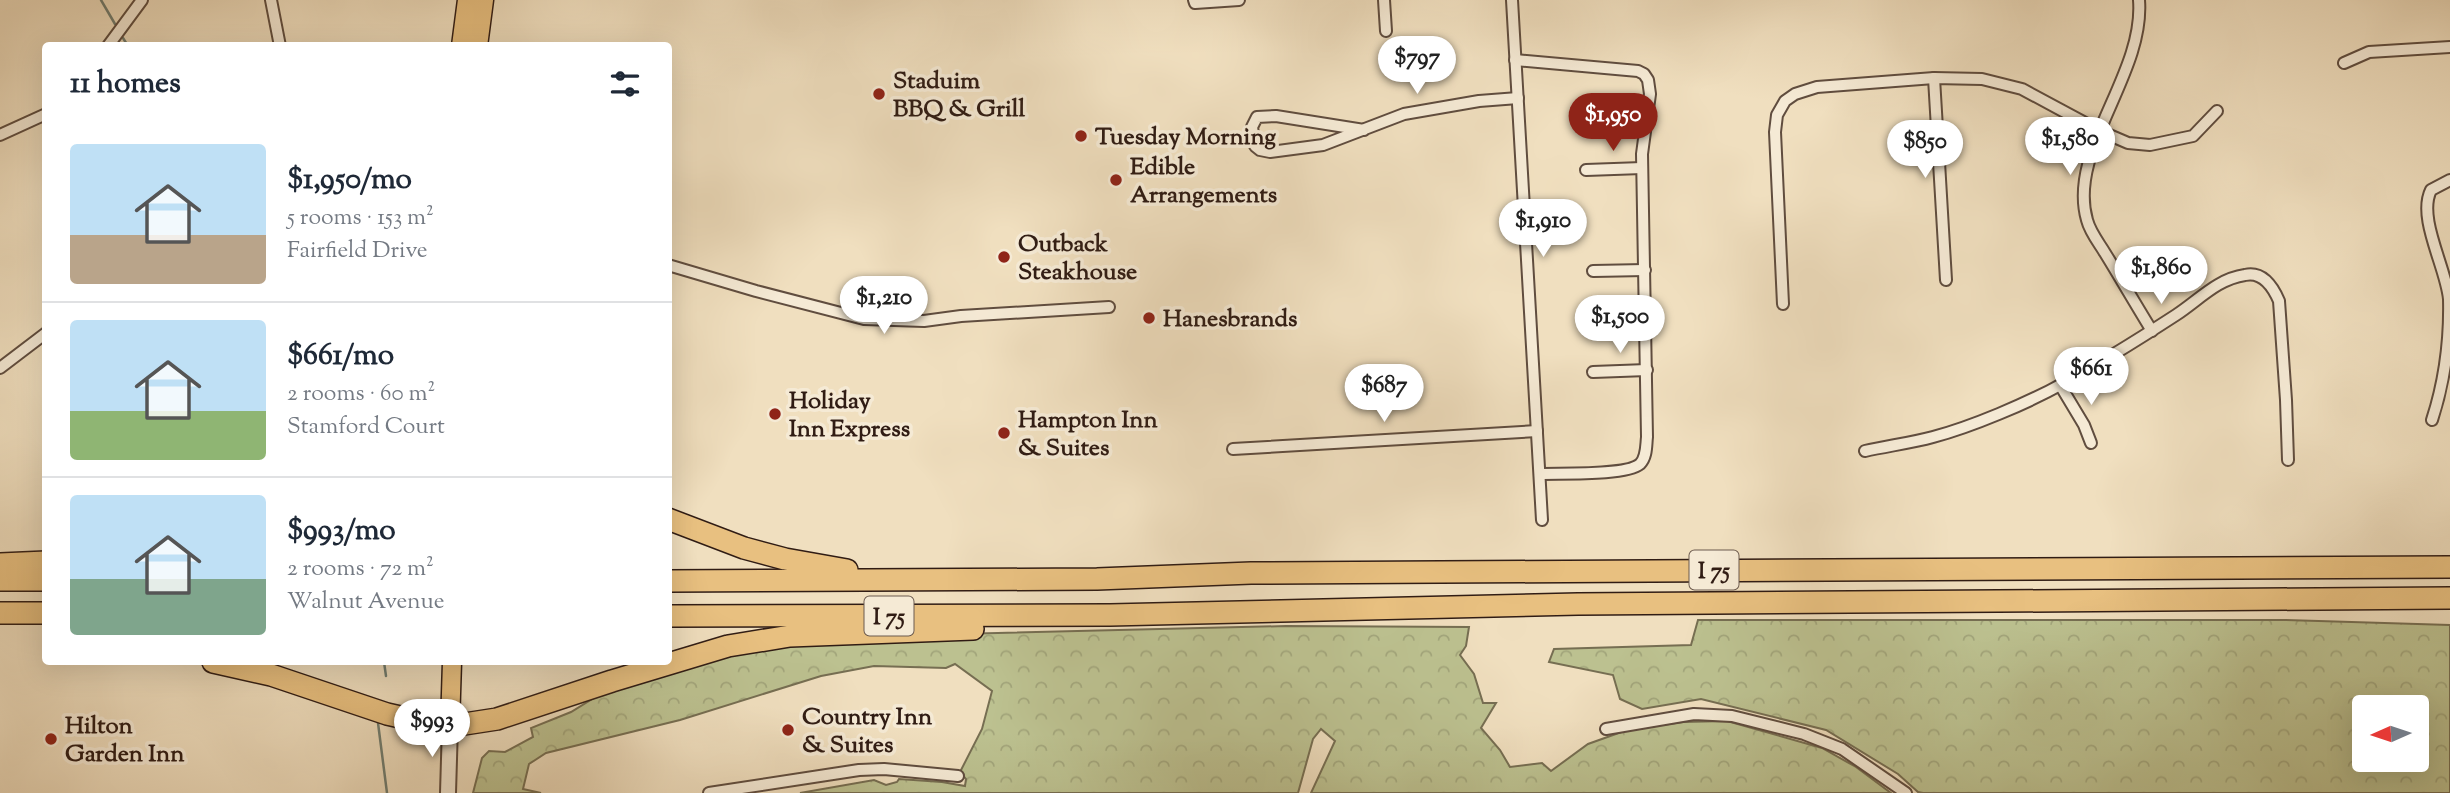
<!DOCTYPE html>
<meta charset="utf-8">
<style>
:root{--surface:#fff;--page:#f6f6f7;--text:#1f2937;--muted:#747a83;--line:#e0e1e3;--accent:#8f2418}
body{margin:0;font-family:"Sorts Mill Goudy",serif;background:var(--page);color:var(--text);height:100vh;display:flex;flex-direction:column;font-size:26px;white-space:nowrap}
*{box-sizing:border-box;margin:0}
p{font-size:23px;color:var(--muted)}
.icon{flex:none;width:38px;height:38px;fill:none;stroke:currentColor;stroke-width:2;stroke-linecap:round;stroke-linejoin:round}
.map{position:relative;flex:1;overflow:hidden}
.drawer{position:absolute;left:42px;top:42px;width:630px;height:623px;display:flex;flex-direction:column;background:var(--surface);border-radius:7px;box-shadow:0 7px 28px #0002}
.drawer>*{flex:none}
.needle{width:46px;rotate:267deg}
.buttons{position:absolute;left:2352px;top:695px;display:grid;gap:14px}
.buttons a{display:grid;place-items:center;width:77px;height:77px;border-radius:7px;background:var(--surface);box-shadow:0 7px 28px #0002;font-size:35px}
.price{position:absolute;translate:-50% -60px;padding:0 16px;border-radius:24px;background:#fff;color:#222;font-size:23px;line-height:46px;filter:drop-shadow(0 2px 4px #0008)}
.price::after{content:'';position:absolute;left:50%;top:42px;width:21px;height:16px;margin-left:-10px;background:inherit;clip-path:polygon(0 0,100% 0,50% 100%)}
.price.active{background:var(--accent);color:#fff}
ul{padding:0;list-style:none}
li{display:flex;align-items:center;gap:21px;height:175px;padding:0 28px}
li+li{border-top:2px solid var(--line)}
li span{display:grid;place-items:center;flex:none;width:196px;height:140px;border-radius:7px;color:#555}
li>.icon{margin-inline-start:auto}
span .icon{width:84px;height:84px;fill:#fffc;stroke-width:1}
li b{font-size:30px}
h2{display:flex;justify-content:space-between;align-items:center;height:84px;padding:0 28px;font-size:30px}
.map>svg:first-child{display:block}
.forest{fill:url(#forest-crowns);stroke:#766e52;stroke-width:2;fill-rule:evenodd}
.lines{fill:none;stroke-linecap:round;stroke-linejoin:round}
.stream{stroke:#707d71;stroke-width:2.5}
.minor-casing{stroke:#604d3f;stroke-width:14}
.tertiary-casing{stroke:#604d3f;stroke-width:18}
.primary-casing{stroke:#301c14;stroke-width:21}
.motorway-casing{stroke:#301c14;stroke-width:24}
.minor{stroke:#f5ead5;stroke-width:10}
.tertiary{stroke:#f5ead5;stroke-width:14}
.primary{stroke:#e8c080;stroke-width:18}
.motorway{stroke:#e8c080;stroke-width:21}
.poi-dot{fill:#8f2418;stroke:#f5ead5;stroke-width:2.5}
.labels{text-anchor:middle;stroke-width:7;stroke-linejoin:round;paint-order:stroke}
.shield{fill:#f5ead5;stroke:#6b5a4e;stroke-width:2}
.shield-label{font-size:23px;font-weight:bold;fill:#301c14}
.poi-label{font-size:24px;font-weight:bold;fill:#301c14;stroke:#f5ead5;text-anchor:start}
</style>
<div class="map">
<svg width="2450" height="793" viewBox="0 0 2450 793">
<defs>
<pattern id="forest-crowns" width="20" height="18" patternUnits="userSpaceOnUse" patternTransform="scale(1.75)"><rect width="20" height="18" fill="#bcc190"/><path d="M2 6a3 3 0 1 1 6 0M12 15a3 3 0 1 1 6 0" fill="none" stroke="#a2a57b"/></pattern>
</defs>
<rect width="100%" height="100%" fill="#f0dfbf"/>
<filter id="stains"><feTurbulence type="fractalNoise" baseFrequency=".00286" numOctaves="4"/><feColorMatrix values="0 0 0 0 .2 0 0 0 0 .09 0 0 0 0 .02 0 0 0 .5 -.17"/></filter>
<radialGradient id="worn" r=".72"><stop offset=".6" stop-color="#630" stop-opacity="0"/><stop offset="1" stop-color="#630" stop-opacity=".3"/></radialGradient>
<!-- forest -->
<g class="forest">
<path d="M 1698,620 L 2284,620 L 2450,625 L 2450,793 L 1923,793 L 1918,792 L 1898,774 L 1826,730 L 1701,699 L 1642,709 L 1620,699 L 1613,675 L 1549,662 L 1554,649 L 1691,645 ZM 2364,707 L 2417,707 L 2417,760 L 2364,760 Z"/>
<polygon points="1286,626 1469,627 1466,646 1460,655 1474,674 1483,703 1496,703 1481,728 1500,750 1510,767 1542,763 1551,771 1588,744 1627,730 1683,722 1727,721 1822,748 1856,767 1891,793 1311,793 1335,741 1321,729 1313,739 1298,793 800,793 874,780 886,785 897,782 899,779 942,782 965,786 966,779 960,772 982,729 992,691 955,664 946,668 874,666 821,676 680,720 546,753 529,764 523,789 541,793 473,793 482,758 489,751 505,752 533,737 531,728 571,712 602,693 685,662 833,637"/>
</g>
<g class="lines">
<!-- stream -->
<g class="stream">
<polyline points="101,0 115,24"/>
<polyline points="123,38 128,46"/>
<polyline points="384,662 386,676"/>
<polyline points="378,723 387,793"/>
</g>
<!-- minor casing -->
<g class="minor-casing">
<g id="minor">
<polyline points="271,0 280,46"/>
<polyline points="1194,0 1195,3 1239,0"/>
<polyline points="1384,0 1386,31"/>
<polyline points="1512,0 1542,520"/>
<path d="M 2139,0 C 2145,75 2067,150 2087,220 C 2090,232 2099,243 2105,253 C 2121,279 2136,305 2152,331"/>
<polyline points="108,46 142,0"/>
<path d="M 1515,60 L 1638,71 L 1644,74 L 1648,80 L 1650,94 L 1642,154 L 1647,437 C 1646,445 1647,457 1640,464 C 1626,476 1560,473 1540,474"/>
<polyline points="2344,63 2369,52 2450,47"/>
<polyline points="1934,78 1946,280"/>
<polyline points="1364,130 1276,116 1257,117 1252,127 1255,146 1260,150 1270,152 1323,145 1404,114 1479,101 1518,98"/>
<polyline points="0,135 46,114"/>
<polyline points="1586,170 1642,168"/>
<polyline points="668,265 756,291 864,319 924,321 961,316 1109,307"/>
<polyline points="1593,271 1645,270"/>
<polyline points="1783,304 1775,132 1777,115 1785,101 1795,94 1817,87 1934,78 1982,79 2022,89 2100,131 2128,143 2150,145 2193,136 2217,111"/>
<polyline points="0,368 46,333"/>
<polyline points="1593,372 1647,370"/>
<polyline points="2060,385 2084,425 2091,443"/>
<path d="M 2432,420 C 2445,380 2450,341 2449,299 C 2446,267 2417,218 2431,190 L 2450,180"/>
<polyline points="1233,449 1537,431"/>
<path d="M 1865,451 C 1887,446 1911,443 1933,437 C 1971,427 2028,403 2062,384 C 2101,363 2139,339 2176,315 C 2199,300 2217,279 2245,275 C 2263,271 2273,287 2279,301 L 2286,400 L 2288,460"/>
<polyline points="1606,729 1694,714 1732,716 1804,734 1842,749 1906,793"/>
<polyline points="709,793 859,770 884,769 958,776"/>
</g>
</g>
<!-- tertiary casing -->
<g class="tertiary-casing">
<polyline id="tertiary" points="448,793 450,725"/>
</g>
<!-- primary casing -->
<g class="primary-casing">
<g id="primary">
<polyline points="461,46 467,0"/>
<polyline points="478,46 484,0"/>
<polyline points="450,725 452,662"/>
</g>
</g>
<!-- motorway casing -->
<g class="motorway-casing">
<g id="motorway">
<polyline points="668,519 744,548 785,559 847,570"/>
<polyline points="0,564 46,562"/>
<polyline points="0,580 46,580"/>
<polyline points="668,581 1097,579 1251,573 2450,567"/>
<polyline points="0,613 46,613"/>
<polyline points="668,616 1110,615 1578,604 2450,598"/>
<polyline points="213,662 271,675 387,714 431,724 458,725 497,719 612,681 728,646 790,636 973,629"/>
</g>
</g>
<!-- minor -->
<use href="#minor" class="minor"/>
<!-- tertiary -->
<use href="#tertiary" class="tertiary"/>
<!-- primary -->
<use href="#primary" class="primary"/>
<!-- motorway -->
<use href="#motorway" class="motorway"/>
</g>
<!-- markers -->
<g class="poi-dot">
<circle cx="879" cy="94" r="7"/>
<circle cx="1081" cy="136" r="7"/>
<circle cx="1116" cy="180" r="7"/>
<circle cx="1004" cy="257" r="7"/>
<circle cx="1149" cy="318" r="7"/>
<circle cx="775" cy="414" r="7"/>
<circle cx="1004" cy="433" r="7"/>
<circle cx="788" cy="730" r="7"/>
<circle cx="51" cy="739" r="7"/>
</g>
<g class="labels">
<!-- shield labels -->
<g class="shield">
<rect x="1689.5" y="550.5" width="49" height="39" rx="5"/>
<rect x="864.5" y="596.5" width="49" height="39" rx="5"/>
</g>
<g class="shield-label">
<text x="1714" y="578">I 75</text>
<text x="889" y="624">I 75</text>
</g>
<!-- poi labels -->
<g class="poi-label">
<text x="893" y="88">Staduim<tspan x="893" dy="28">BBQ &amp; Grill</tspan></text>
<text x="1095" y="144">Tuesday Morning</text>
<text x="1130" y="174">Edible<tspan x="1130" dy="28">Arrangements</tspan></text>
<text x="1018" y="251">Outback<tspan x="1018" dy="28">Steakhouse</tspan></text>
<text x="1163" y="326">Hanesbrands</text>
<text x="789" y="408">Holiday<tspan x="789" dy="28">Inn Express</tspan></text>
<text x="1018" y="427">Hampton Inn<tspan x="1018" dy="28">&amp; Suites</tspan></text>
<text x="802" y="724">Country Inn<tspan x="802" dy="28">&amp; Suites</tspan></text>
<text x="65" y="733">Hilton<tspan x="65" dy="28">Garden Inn</tspan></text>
</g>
</g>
<rect width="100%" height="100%" filter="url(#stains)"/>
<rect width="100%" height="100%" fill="url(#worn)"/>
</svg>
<div class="buttons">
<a><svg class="needle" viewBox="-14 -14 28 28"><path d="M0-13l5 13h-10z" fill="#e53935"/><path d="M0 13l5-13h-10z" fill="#747a83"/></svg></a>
</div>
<b class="price" style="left:1417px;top:96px">$797</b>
<b class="price active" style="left:1613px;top:153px">$1,950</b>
<b class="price" style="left:2070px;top:177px">$1,580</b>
<b class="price" style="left:1925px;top:180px">$850</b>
<b class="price" style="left:1543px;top:259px">$1,910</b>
<b class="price" style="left:2161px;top:306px">$1,860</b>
<b class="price" style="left:884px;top:336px">$1,210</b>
<b class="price" style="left:1620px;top:355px">$1,500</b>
<b class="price" style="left:2091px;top:407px">$661</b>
<b class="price" style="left:1384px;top:424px">$687</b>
<b class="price" style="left:432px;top:759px">$993</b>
<section class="drawer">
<h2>11 homes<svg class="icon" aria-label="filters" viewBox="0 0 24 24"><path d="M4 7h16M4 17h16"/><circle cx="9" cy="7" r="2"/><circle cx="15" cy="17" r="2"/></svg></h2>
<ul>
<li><span style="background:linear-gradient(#bfe0f5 65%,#b9a48a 0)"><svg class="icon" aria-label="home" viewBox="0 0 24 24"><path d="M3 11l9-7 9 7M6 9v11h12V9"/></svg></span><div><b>$1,950/mo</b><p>5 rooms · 153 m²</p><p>Fairfield Drive</p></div></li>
<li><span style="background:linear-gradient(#bfe0f5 65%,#8fb573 0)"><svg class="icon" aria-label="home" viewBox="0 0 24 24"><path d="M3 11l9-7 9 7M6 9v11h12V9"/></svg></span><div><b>$661/mo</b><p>2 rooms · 60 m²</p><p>Stamford Court</p></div></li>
<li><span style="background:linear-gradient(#bfe0f5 60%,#7fa58c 0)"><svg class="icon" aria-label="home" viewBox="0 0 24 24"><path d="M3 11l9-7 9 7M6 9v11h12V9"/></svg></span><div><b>$993/mo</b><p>2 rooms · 72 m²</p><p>Walnut Avenue</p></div></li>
</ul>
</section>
</div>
